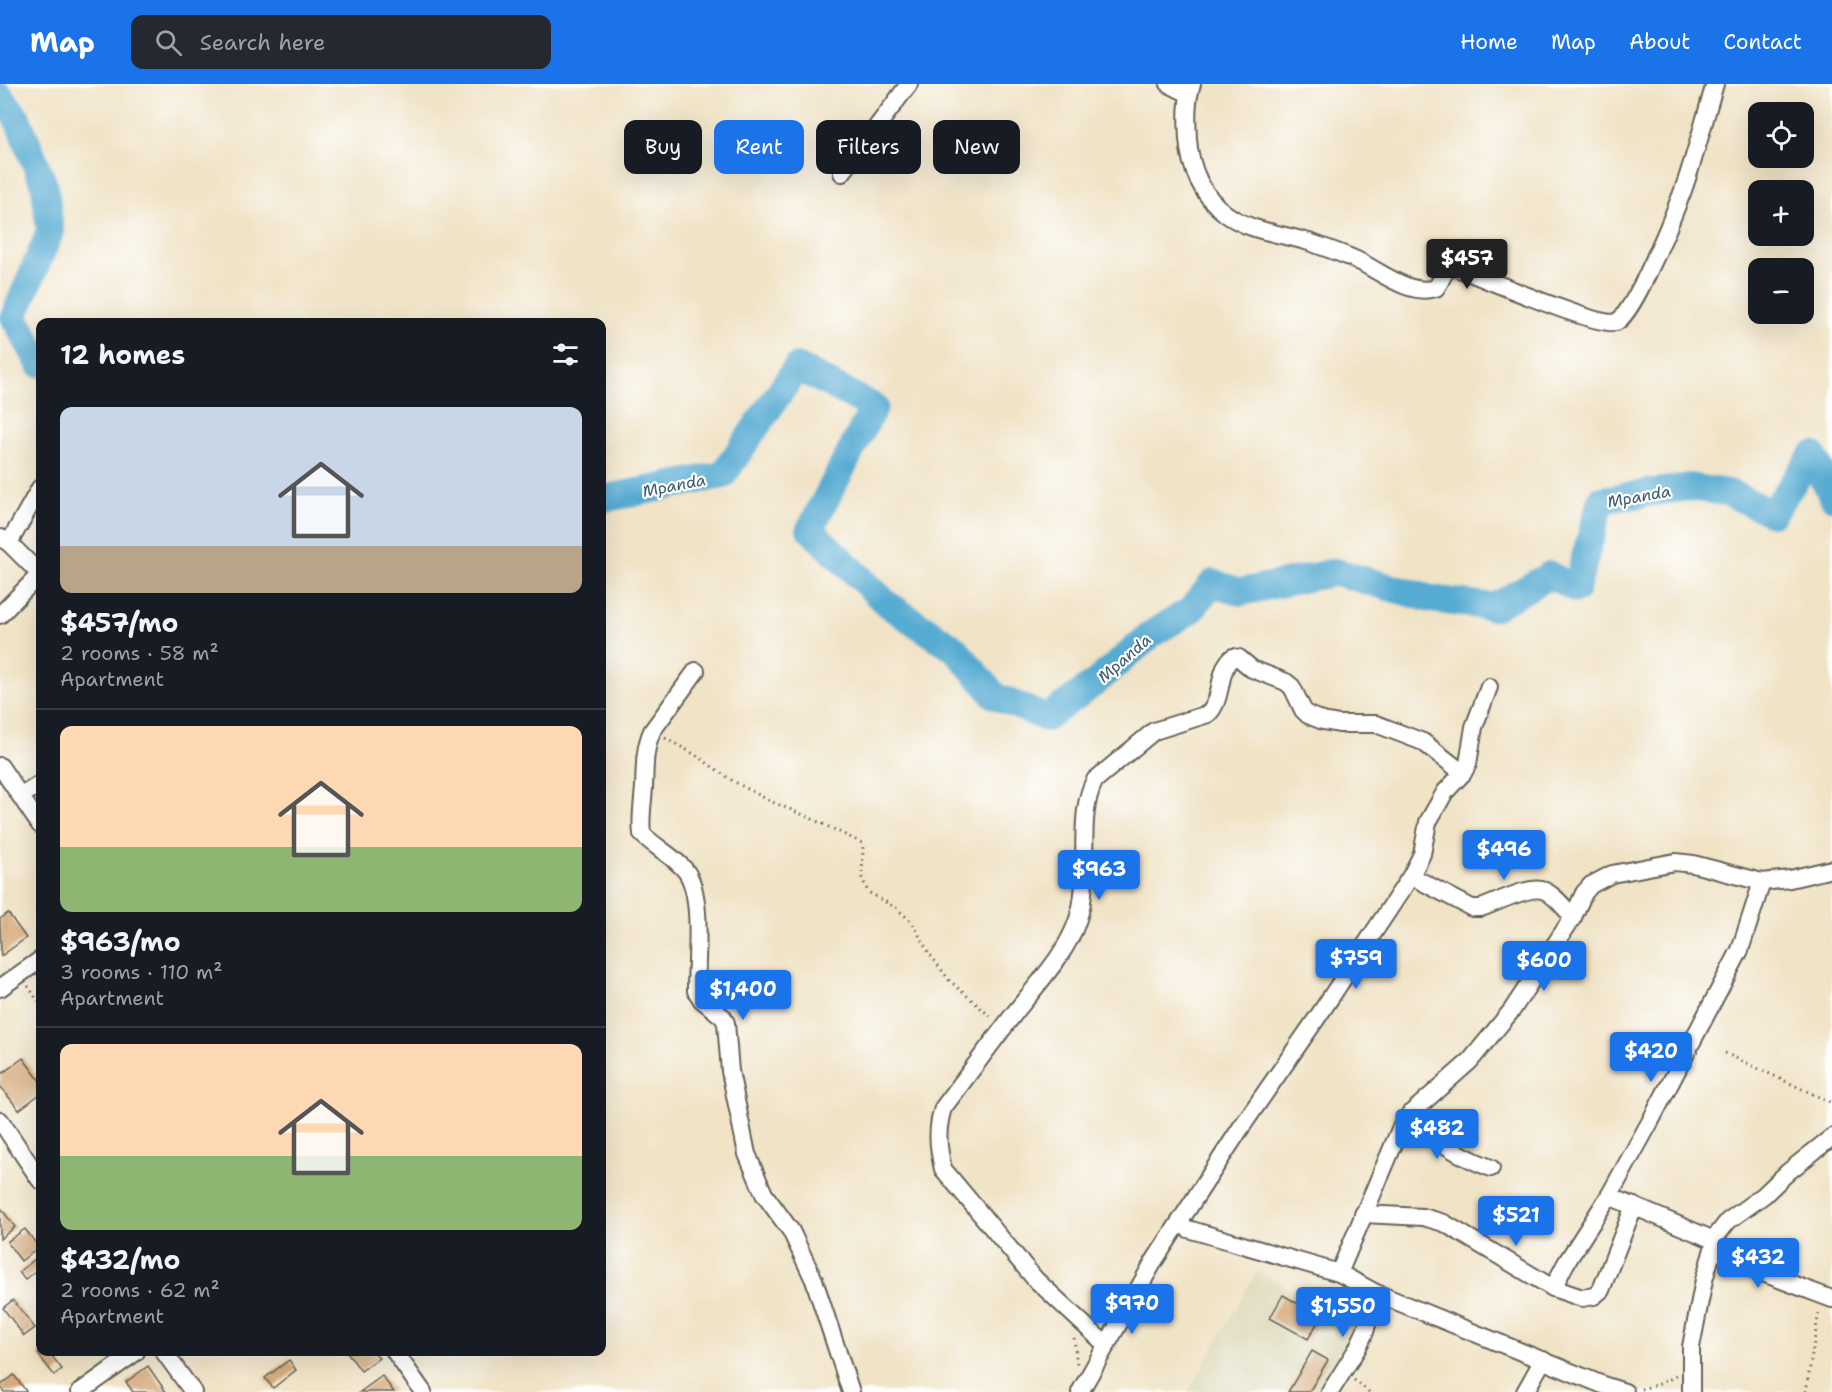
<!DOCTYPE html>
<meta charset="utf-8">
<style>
:root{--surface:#171b24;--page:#242831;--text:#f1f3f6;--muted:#9ea1a6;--line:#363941;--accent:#1a73e8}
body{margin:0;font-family:"Shantell Sans",sans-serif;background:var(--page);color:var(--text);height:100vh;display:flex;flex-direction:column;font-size:22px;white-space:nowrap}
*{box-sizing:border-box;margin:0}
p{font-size:20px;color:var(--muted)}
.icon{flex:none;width:33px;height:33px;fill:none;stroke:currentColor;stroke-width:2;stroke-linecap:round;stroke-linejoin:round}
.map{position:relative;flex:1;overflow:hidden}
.drawer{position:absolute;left:36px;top:234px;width:570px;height:1038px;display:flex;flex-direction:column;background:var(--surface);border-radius:12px;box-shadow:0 6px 24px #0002}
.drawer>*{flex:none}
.guide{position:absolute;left:624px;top:36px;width:570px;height:54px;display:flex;gap:12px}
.buttons{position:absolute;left:1748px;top:18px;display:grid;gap:12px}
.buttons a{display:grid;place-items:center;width:66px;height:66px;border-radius:12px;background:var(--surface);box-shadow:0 6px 24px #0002;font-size:30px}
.price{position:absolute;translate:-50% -51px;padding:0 14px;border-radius:6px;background:var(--accent);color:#fff;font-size:20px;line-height:39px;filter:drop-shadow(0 2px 3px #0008)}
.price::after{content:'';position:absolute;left:50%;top:36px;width:18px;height:14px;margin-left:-9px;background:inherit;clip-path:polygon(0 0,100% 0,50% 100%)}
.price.current{background:#222;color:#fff}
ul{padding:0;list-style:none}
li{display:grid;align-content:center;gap:12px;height:318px;padding:0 24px}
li+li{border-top:2px solid var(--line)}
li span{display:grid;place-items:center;height:186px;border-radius:12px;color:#555}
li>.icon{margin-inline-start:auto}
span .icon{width:108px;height:108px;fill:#fffc;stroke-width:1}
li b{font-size:26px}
h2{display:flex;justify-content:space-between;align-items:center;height:72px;padding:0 24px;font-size:26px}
.tag{padding:0 21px;border-radius:12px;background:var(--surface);box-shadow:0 6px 24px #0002;font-size:21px;line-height:54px}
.tag.current{background:var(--accent);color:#fff}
header{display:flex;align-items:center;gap:36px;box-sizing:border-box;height:84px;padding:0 30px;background:var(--accent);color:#fff}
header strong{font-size:28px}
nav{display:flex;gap:33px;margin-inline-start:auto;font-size:21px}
.search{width:420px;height:54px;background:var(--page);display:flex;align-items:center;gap:15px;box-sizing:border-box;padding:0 21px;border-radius:12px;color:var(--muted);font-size:22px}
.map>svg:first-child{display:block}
.built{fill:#ddd8b8}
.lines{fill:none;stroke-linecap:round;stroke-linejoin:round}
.river{stroke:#56abd2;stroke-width:28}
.building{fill:#d6aa7d}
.street-casing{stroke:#666258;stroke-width:20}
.path{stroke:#666258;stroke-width:3;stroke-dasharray:1.5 4.5;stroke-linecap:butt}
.street{stroke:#fff;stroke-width:16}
.labels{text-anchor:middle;stroke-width:4.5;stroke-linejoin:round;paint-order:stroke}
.water-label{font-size:16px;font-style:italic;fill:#365c6e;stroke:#fff}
</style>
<header>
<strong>Map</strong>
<div class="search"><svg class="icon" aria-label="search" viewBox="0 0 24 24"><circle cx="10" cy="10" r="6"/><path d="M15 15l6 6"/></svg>Search here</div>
<nav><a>Home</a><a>Map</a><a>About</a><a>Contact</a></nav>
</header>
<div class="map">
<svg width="1832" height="1308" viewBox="0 0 1832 1308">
<rect width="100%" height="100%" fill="#fff"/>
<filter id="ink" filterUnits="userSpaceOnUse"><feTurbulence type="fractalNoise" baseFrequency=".0167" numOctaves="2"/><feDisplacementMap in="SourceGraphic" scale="12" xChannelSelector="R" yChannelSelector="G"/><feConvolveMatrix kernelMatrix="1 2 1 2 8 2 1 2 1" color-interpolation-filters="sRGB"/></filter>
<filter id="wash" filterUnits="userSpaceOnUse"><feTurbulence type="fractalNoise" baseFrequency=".008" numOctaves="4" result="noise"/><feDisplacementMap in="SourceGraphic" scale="24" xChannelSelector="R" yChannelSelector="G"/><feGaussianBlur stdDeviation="1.35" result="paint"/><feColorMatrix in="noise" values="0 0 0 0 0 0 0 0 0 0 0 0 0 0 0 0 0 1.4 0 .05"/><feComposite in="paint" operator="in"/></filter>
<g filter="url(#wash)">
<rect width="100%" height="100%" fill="#f0e3c6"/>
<!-- built -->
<polygon class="built" points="1257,1187 1354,1242 1317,1308 1188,1308"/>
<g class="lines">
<!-- river -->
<g class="river">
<polyline points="0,12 17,34 45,103 50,148 14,233 40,280"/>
<polyline points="602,415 723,391 797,283 874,323 810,445 887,520 955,565 995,612 1046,634 1096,598 1153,549 1190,527 1213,499 1241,508 1336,488 1431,515 1494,523 1550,491 1576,505 1601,416 1689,403 1729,409 1772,429 1813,371 1832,412"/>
</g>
</g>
<g id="blocks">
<!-- building -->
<g class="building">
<polygon points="8,829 26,854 1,872 0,835"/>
<polygon points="23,974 40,997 40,1010 19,1026 0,1002 0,991"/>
<polygon points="0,1123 15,1143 0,1155"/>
<polygon points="25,1145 39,1163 21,1177 7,1158"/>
<polygon points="40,1171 40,1184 25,1196 19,1188"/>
<polygon points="1283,1211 1321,1233 1308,1255 1270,1234"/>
<polygon points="13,1216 35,1244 24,1252 3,1224"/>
<polygon points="1312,1267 1328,1276 1309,1308 1288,1308"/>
<polygon points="41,1268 49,1268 62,1285 54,1291 38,1270"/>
<polygon points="347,1268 374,1268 379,1274 361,1287"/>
<polygon points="289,1276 296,1286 273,1304 265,1294"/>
<polygon points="148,1282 166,1308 133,1308 126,1298"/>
<polygon points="14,1291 26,1307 25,1308 4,1308 0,1302"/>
<polygon points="382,1292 394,1308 360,1308"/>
</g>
</g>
</g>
<g filter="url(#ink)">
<use href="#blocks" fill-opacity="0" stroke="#666258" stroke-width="1.5"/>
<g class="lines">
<!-- street casing -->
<g class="street-casing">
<g id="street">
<polyline points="1169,0 1189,10"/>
<path d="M 1192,0 C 1186,17 1187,37 1188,55 C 1190,84 1202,112 1226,130 C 1249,147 1282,150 1309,158 C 1323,163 1338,168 1352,174 C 1377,184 1408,213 1436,204 C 1444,194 1442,183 1457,184 C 1482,193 1599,244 1616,238 C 1633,233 1674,130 1682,109 C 1695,74 1704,36 1715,0"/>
<polyline points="842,89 909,0"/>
<polyline points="1,454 9,459 40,490"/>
<polyline points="9,459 40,404"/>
<polyline points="0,531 40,490"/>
<path d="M 696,587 L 652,647 C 644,665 645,683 644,703 C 643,719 640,734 642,750 C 655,763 673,772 685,786 C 704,809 696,876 696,907 L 702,916 L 723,933 L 726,939 L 730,987 L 747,1070 L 764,1110 L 791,1147 L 814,1196 L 851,1308"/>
<polyline points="0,682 40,741"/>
<polyline points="21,712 40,700"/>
<path d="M 1411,792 L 1472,824 L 1481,824 C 1496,819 1531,800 1545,807 C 1556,812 1564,824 1573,833"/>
<polyline points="0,904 40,876"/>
<path d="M 1410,1030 C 1432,1056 1459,1072 1491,1084"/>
<polyline points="0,1036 40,1096"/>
<polyline points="1609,1112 1714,1156 1726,1173 1731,1177 1832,1215"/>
<polyline points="1363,1130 1423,1133 1444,1139 1553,1204 1582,1214 1594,1212 1601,1206 1634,1122"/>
<polyline points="1188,1145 1339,1189 1376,1209 1603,1301 1625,1308"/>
<polyline points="1339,1189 1401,1043 1410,1030 1470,977 1512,926 1573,833 1584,809 1591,801 1612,790 1675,778 1693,780 1762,798 1790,795 1832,785"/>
<polyline points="1553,1204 1566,1179 1609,1112 1650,1038 1740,866 1762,798"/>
<path d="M 1106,1261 L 1035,1195 L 943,1085 C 938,1063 936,1046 943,1024 C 968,991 992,958 1017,926 C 1039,898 1067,869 1078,835 C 1092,793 1075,732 1095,696 L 1154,647 L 1208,630 C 1224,615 1217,585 1233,573 L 1239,574 L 1252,585 L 1286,598 L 1292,603 L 1303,626 L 1308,631 L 1323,637 L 1339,640 L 1376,640 L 1423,658 L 1463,689"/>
<polyline points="164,1268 193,1308"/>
<polyline points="395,1268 423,1308"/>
<polyline points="80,1308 136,1268"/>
<polyline points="1080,1308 1154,1177 1240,1045 1319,931 1411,792 1422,770 1428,738 1445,708 1463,689 1468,680 1474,643 1489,603"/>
<polyline points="1330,1308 1357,1265 1365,1248 1376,1209"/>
<polyline points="1525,1308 1543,1276"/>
<polyline points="1691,1308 1691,1263 1704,1196 1717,1151 1728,1137 1764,1111 1788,1088 1832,1053"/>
</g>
</g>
<!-- path -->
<g class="path">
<polyline points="665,654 694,670 733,697 770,717 806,732 862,759 863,763 862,794 868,808 896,824 911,837 929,869 949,896 991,933"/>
<polyline points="28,902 40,920"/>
<polyline points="1725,969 1832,1019"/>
<polyline points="1074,1254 1077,1281"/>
<polyline points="1354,1296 1369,1308"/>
<polyline points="1641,1305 1660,1300 1676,1292"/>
<polyline points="1806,1308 1819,1227"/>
</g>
<!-- street -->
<use href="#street" class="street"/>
</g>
</g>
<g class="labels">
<!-- water labels -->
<g class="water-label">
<text transform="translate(674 401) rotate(-11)" y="6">Mpanda</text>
<text transform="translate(1639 412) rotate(-10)" y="6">Mpanda</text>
<text transform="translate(1124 574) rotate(-41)" y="6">Mpanda</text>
</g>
</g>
</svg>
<div class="buttons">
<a><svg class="icon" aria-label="locate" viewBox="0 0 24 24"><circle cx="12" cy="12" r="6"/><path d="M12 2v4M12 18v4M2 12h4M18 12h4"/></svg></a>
<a>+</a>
<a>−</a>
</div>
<b class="price current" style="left:1467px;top:206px">$457</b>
<b class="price" style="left:1504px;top:797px">$496</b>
<b class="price" style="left:1099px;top:817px">$963</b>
<b class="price" style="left:1356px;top:906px">$759</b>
<b class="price" style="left:1544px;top:908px">$600</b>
<b class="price" style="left:743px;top:937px">$1,400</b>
<b class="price" style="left:1651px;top:999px">$420</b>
<b class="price" style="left:1437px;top:1076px">$482</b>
<b class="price" style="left:1516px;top:1163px">$521</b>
<b class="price" style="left:1758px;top:1205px">$432</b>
<b class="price" style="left:1132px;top:1251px">$970</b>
<b class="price" style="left:1343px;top:1254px">$1,550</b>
<div class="guide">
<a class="tag">Buy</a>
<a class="tag current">Rent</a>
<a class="tag">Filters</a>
<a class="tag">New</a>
</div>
<section class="drawer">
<h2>12 homes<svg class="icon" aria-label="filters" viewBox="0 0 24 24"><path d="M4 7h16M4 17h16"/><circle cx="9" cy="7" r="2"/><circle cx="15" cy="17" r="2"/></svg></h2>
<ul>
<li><span style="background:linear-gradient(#c9d6e8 75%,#b9a48a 0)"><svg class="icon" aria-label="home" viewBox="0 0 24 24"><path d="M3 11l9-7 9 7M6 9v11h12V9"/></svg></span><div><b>$457/mo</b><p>2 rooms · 58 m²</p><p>Apartment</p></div></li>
<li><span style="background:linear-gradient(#ffd9b3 65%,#8fb573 0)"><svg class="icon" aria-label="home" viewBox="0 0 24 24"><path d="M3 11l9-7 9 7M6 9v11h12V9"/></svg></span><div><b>$963/mo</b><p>3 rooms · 110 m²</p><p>Apartment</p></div></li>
<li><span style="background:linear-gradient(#ffd9b3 60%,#8fb573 0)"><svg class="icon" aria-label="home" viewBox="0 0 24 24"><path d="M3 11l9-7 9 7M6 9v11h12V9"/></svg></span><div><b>$432/mo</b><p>2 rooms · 62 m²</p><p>Apartment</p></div></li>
</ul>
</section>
</div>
